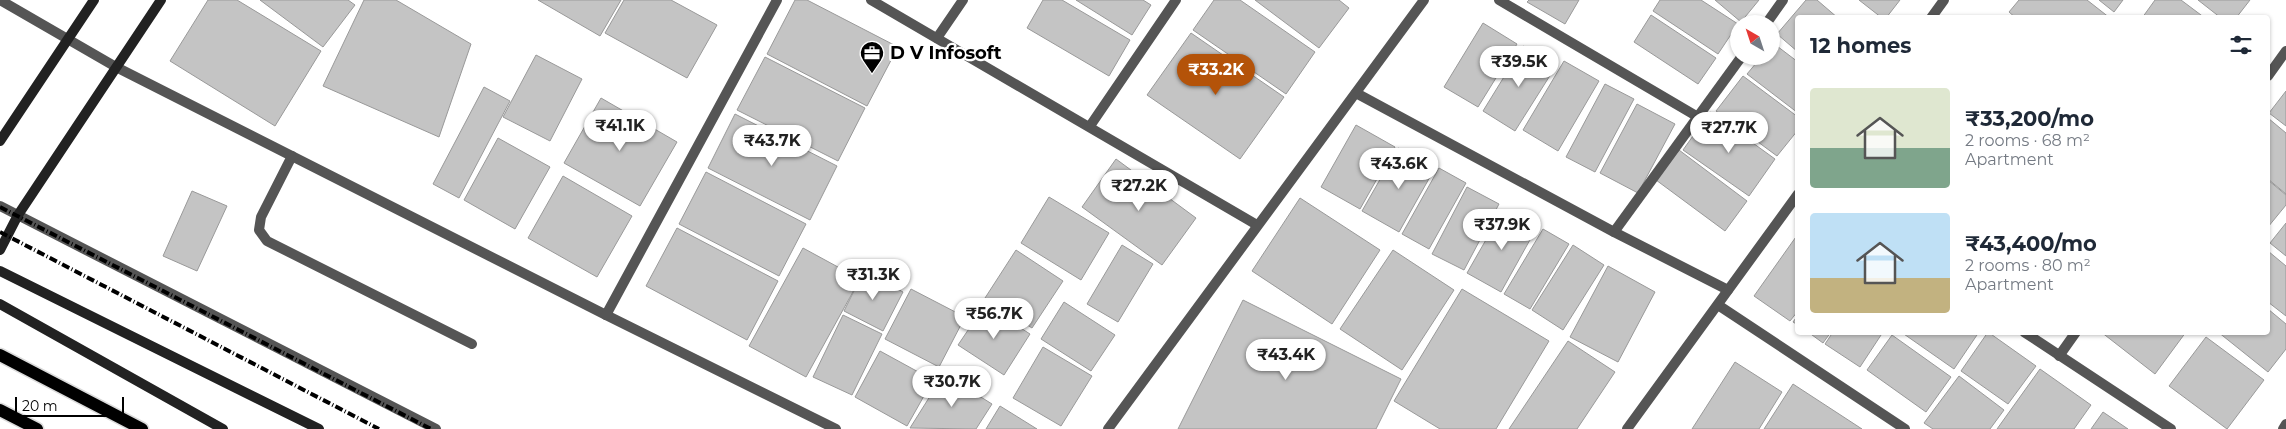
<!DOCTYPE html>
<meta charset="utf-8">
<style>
:root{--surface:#fff;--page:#f6f6f7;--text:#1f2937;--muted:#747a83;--accent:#b45309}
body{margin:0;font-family:Montserrat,sans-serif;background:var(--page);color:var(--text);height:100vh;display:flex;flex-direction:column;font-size:19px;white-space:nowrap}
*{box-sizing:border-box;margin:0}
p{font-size:16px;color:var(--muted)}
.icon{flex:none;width:28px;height:28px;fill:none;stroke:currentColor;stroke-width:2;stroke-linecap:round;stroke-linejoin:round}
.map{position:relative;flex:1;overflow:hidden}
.side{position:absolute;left:1795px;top:15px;width:475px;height:320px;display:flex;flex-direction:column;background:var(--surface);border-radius:5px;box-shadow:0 1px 4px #0004}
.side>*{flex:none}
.needle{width:32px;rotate:321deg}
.fabs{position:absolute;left:1730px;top:15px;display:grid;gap:10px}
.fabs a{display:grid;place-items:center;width:50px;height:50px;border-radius:50%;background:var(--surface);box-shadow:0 1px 4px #0004;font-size:25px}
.scale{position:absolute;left:15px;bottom:12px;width:109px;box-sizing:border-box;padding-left:5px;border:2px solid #000;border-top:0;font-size:14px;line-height:18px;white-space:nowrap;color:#000;-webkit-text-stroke:4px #fff;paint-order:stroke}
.price{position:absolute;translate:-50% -42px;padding:0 11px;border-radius:18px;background:#fff;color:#222;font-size:16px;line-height:32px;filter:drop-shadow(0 1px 2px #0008)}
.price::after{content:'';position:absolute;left:50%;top:30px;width:15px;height:11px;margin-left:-8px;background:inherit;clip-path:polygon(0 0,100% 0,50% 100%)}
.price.current{background:var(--accent);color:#fff}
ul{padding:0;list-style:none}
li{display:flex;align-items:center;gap:15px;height:125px;padding:0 15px}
li span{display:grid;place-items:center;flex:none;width:140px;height:100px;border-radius:5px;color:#555}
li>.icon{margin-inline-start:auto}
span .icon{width:60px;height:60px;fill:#fffc;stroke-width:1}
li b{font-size:21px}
h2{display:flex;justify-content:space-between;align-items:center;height:60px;padding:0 15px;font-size:21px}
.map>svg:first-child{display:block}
.building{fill:#c4c4c4;stroke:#999}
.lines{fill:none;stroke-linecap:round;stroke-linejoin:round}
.primary-casing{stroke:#dbdbdb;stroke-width:15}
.lane{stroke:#555;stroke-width:10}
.street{stroke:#555;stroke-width:10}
.secondary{stroke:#222;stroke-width:10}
.primary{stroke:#000;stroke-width:12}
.rail{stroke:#000;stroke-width:4;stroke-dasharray:8 2.5 1 2.5;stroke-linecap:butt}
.labels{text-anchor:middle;stroke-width:4.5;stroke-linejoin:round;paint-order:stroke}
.poi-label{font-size:18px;font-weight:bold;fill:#000;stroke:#fff;text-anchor:start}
</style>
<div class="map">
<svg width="2286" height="429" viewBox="0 0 2286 429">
<rect width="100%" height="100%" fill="#fff"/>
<!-- building -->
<g class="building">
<polygon points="208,0 237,0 321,51 275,126 170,61"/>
<polygon points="260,0 348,0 355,5 323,47"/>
<polygon points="364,0 396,0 471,44 439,137 323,86"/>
<polygon points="538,0 621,0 600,36"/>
<polygon points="624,0 671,0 717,25 687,78 605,33"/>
<polygon points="795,0 807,0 898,47 867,106 767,54"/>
<polygon points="1043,0 1062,0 1130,40 1109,76 1027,28"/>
<polygon points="1076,0 1143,0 1151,5 1132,35"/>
<polygon points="1214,0 1240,0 1315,52 1286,94 1193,30"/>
<polygon points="1255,0 1339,0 1349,8 1319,48"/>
<polygon points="1529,0 1579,0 1565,24 1527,2"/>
<polygon points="1660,0 1701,0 1738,24 1718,54 1653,11"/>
<polygon points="1715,0 1759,0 1741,22"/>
<polygon points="1806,0 1817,0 1838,18 1798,18 1798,52 1777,34"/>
<polygon points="1859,0 1900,0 1886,18 1882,18"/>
<polygon points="2019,0 2087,0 2110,18 2016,18 2009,12"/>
<polygon points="2099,0 2123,0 2114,12"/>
<polygon points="2155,0 2181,0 2205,18 2142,18"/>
<polygon points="2198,0 2250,0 2236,18 2221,18"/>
<polygon points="1651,15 1716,58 1698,84 1634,42"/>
<polygon points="1483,23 1517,44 1478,107 1444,87"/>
<polygon points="1191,33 1284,97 1240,159 1147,95"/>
<polygon points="1773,43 1798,62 1798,113 1747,74 1762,56 1771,56"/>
<polygon points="1523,46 1556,66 1515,131 1483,111"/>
<polygon points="536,55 582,79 550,141 503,117"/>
<polygon points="765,57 865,108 838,161 737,110"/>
<polygon points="1564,61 1599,81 1558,151 1523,130"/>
<polygon points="1743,76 1798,117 1798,130 1777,156 1716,111"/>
<polygon points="1605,84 1634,99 1595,172 1566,157"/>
<polygon points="484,87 510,101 459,198 433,184"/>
<polygon points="2286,91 2286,126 2269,113"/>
<polygon points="601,98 677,142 640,206 564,163"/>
<polygon points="1637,104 1675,124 1638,193 1600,173"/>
<polygon points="1710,112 1775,159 1749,196 1683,150"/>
<polygon points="735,114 837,166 810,220 708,168"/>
<polygon points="2268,118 2286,133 2286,194 2268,179"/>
<polygon points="1356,125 1395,147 1360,209 1321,187"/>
<polygon points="498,138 550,167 515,229 464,200"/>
<polygon points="1398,148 1435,168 1399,232 1362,211"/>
<polygon points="1679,150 1747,201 1725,231 1656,180"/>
<polygon points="1116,159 1196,218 1162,265 1082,207"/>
<polygon points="1439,168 1466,183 1429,249 1402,234"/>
<polygon points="706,172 806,224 779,276 679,224"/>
<polygon points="563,176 632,216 597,277 528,238"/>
<polygon points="2268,180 2286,195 2286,205 2268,227"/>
<polygon points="1467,187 1499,204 1464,270 1432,254"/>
<polygon points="192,191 227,206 197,271 163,256"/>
<polygon points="1049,197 1109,233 1081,280 1021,243"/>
<polygon points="1300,198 1380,250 1332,324 1252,271"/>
<polygon points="1503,210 1536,229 1501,292 1467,273"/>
<polygon points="2286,223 2286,256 2270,243"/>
<polygon points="677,228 778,281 747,340 646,286"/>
<polygon points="1543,229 1569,244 1530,309 1504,294"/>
<polygon points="1798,234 1798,311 1790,321 1754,296"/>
<polygon points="1122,245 1153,264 1118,322 1087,304"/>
<polygon points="1573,245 1604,265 1563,330 1532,310"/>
<polygon points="803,248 860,279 806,377 749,346"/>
<polygon points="1016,250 1063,281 1032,328 985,298"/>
<polygon points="1393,250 1454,290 1402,370 1340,329"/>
<polygon points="2268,251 2286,266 2286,316 2268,302"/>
<polygon points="1608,266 1655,292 1618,362 1570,337"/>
<polygon points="864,271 903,292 883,331 844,311"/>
<polygon points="911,289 965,317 939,367 885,339"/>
<polygon points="1462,289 1549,341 1496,429 1440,429 1394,401"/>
<polygon points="1243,300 1401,379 1376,429 1178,429"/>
<polygon points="1064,302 1115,335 1091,371 1041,339"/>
<polygon points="985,305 1030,334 1004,375 958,345"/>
<polygon points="2268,309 2286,324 2286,349 2268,372 2218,332 2268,332"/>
<polygon points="843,315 882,334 852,395 813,377"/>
<polygon points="1798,315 1798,325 1793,322"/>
<polygon points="1808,332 1831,332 1823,343"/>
<polygon points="1833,332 1883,332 1860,367 1825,344"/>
<polygon points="1901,332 1979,332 1954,369"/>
<polygon points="1988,332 2036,366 2008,404 1961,371"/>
<polygon points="2101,332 2186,332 2155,374"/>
<polygon points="1892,335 1951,377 1926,412 1867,370"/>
<polygon points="2206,337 2264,380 2227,429 2169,386"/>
<polygon points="1568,341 1615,372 1577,429 1509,429"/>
<polygon points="1043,347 1092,376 1061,426 1013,398"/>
<polygon points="880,351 933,380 907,426 855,397"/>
<polygon points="1735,362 1782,392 1759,429 1692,429"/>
<polygon points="2040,369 2091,405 2074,429 1997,429"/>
<polygon points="944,374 992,404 976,429 910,428"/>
<polygon points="1959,376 2004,410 1990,429 1933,429 1924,423"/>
<polygon points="1793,384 1862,429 1764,429"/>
<polygon points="1000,406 1037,429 986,429"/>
<polygon points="2103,412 2128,429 2091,429"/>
</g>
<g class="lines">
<!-- primary casing -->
<g class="primary-casing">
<g id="primary">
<polyline points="0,355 142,429"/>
<polyline points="0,410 37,429"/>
</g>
</g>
<!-- lane -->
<g class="lane">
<polyline points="292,156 261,217 259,230 267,241 472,344"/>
<polyline points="0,206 436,429"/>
</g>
<!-- street -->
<g class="street">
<polyline points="0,0 116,67 606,315 836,429"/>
<polyline points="871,0 1257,225"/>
<polyline points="1499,0 1698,117"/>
<polyline points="1931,18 1944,0"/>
<polyline points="1766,24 1783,0"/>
<polyline points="937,38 963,0"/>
<polyline points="2268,76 2286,51"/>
<polyline points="1356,93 1614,232 1728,290"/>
<polyline points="1090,126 1176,0"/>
<polyline points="1614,232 1742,56"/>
<polyline points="1718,305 1905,429"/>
<polyline points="606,315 777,0"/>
<polyline points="2024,332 2171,429"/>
<polyline points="2059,356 2076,332"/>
<polyline points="1108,429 1424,0"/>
<polyline points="1627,429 1798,194"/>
<polyline points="2283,429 2286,424"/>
</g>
<!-- secondary -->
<g class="secondary">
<polyline points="0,141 94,0"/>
<polyline points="0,250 18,215 161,0"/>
<polyline points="0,271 319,429"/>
<polyline points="0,304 223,429"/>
</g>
<!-- primary -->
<use href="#primary" class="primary"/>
<!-- rail -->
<g class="rail">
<polyline points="0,207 431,429"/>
<polyline points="0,232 379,429"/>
</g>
</g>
<!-- icons -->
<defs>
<g id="office-pin" transform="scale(1.25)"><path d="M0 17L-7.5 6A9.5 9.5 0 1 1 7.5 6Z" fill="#000" stroke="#fff"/><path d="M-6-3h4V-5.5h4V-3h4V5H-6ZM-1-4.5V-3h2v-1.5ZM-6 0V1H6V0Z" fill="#fff"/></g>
</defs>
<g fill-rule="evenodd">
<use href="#office-pin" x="872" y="53"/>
</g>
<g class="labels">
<!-- poi labels -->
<g class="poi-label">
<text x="890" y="59">D V Infosoft</text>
</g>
</g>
</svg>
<div class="fabs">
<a><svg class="needle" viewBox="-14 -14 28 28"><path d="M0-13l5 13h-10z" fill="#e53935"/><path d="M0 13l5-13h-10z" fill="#747a83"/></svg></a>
</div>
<div class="scale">20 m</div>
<b class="price" style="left:1519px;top:88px">₹39.5K</b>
<b class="price current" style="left:1216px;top:96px">₹33.2K</b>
<b class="price" style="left:620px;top:152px">₹41.1K</b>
<b class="price" style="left:1729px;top:154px">₹27.7K</b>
<b class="price" style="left:772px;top:167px">₹43.7K</b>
<b class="price" style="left:1399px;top:190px">₹43.6K</b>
<b class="price" style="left:1139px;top:212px">₹27.2K</b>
<b class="price" style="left:1502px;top:251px">₹37.9K</b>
<b class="price" style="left:873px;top:301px">₹31.3K</b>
<b class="price" style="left:994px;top:340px">₹56.7K</b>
<b class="price" style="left:1286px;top:381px">₹43.4K</b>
<b class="price" style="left:952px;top:408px">₹30.7K</b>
<section class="side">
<h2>12 homes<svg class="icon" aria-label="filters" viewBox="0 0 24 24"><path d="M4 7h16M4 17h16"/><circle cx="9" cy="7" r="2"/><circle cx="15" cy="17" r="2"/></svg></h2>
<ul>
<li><span style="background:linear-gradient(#dfe7d0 60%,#7fa58c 0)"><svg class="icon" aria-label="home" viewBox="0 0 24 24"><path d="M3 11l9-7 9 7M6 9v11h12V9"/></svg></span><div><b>₹33,200/mo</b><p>2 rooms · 68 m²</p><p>Apartment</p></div></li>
<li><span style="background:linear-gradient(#bfe0f5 65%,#c2b280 0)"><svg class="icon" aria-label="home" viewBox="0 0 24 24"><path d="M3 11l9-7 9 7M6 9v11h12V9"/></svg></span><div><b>₹43,400/mo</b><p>2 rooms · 80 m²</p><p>Apartment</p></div></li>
</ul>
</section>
</div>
